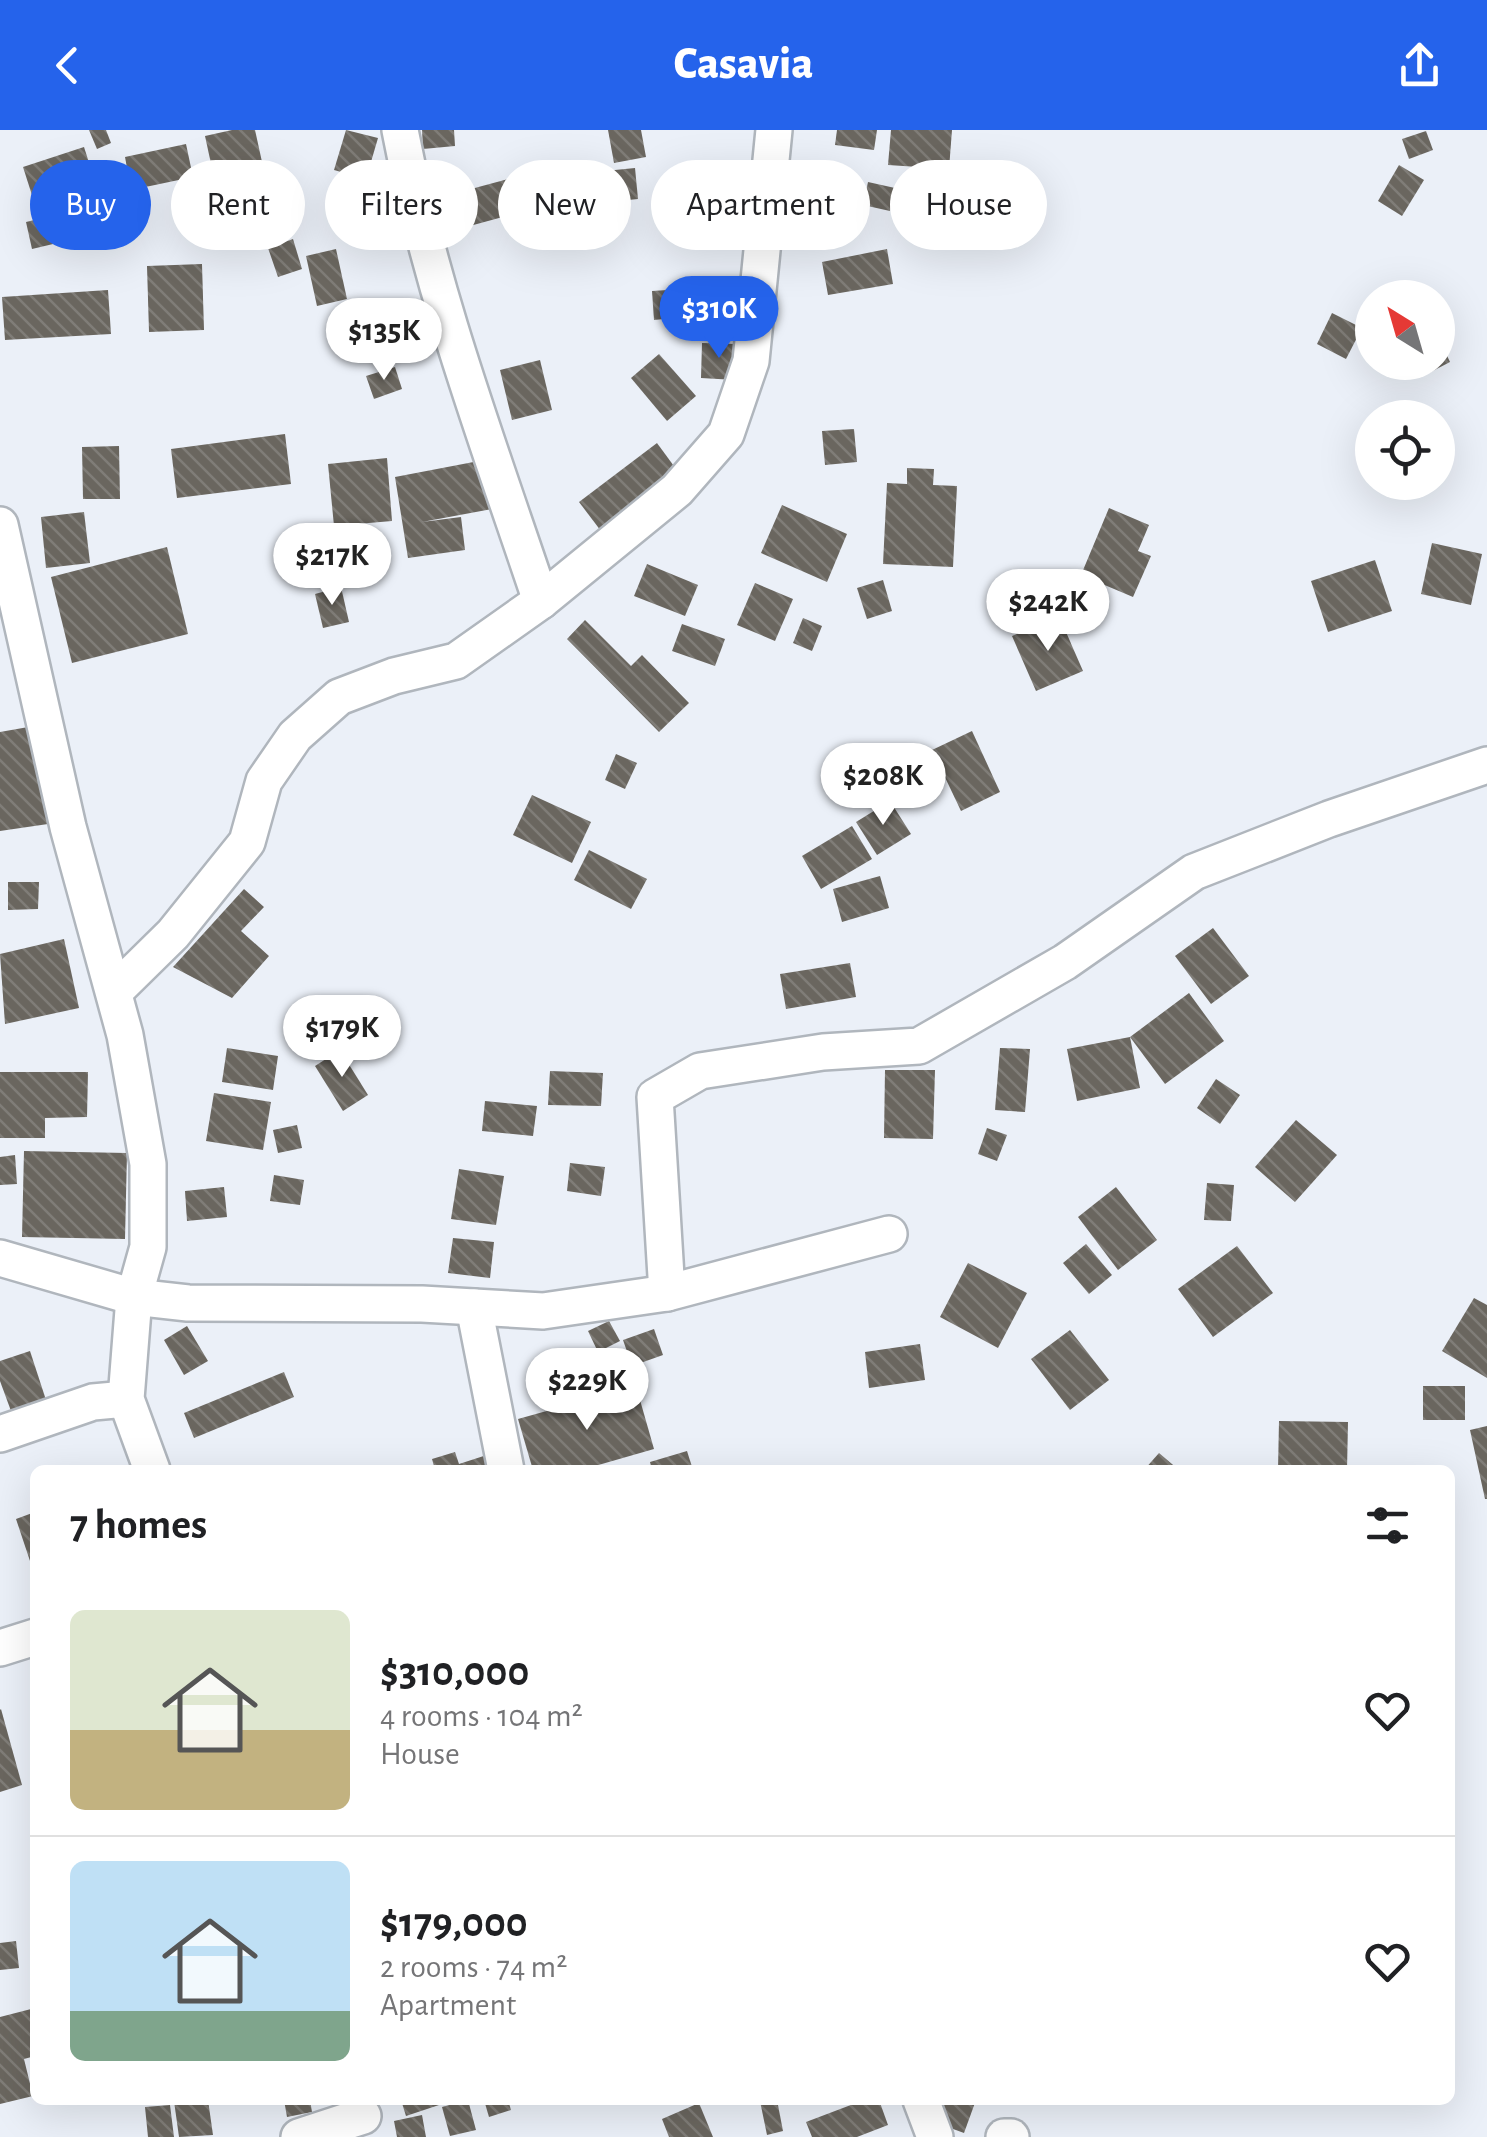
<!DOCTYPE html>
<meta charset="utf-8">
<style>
:root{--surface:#fff;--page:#f2f2f2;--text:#202124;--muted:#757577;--line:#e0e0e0;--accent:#2563eb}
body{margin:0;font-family:"Alegreya Sans",sans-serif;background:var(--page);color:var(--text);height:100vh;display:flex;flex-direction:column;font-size:38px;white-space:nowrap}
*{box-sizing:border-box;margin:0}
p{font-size:32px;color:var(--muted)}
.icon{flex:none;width:55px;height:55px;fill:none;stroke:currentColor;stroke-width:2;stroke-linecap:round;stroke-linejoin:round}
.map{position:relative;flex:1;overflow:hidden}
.side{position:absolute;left:30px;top:1335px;width:1425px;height:640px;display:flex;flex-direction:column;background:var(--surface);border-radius:15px;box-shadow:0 10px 40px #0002}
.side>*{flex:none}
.guide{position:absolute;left:30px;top:30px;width:1428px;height:90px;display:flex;gap:20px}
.needle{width:65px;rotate:323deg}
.fabs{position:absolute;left:1355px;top:150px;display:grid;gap:20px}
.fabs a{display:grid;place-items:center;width:100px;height:100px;border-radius:50%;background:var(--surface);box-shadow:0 10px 40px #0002;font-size:50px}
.price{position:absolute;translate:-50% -85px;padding:0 22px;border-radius:35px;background:#fff;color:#222;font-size:32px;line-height:65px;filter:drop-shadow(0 2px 5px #0008)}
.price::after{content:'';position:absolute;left:50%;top:60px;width:30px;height:22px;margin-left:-15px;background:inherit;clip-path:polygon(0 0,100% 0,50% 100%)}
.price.current{background:var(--accent);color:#fff}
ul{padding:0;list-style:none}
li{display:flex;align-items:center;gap:30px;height:250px;padding:0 40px}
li+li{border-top:2px solid var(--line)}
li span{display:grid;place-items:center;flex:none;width:280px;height:200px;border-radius:15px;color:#555}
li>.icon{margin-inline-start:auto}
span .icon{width:120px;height:120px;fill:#fffc;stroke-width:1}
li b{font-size:42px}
h2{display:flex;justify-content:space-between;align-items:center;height:120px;padding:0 40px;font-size:42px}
.tag{padding:0 35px;border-radius:45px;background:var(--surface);box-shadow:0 10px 40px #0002;font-size:35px;line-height:90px}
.tag.current{background:var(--accent);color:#fff}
header{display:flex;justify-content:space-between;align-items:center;height:130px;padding:0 40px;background:var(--accent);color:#fff;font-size:45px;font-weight:800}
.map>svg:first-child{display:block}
.building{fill:url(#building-back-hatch)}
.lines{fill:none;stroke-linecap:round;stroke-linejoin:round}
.minor-casing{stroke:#b0b6bd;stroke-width:40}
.minor{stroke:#fff;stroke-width:35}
</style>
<header><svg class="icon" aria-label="back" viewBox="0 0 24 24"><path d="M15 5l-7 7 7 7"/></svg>Casavia<svg class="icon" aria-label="share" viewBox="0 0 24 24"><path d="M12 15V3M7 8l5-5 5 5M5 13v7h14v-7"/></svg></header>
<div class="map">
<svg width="1487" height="2007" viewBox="0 0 1487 2007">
<defs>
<pattern id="building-back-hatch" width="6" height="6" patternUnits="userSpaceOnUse" patternTransform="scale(2.5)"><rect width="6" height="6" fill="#6a665f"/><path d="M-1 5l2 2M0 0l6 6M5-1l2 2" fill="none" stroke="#807d78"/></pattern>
</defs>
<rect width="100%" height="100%" fill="#ebf0f8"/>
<!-- building -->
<g class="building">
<polygon points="89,0 106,0 111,13 97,19"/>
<polygon points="232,0 255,0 262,32 213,43 205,6"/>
<polygon points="346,0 378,8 366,49 334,40"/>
<polygon points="422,0 454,0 455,16 423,19"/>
<polygon points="608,0 641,0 646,27 614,33"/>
<polygon points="837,0 877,0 874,20 835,15"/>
<polygon points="891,0 952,0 949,39 888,35"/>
<polygon points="1426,1 1433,20 1409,29 1402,9"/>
<polygon points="186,14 193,47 131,60 125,27"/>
<polygon points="84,17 99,64 38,84 23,37"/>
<polygon points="1399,35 1424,50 1402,86 1378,71"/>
<polygon points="635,38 638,69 609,72 605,41"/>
<polygon points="530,43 539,77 444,103 434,69"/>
<polygon points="868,52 895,58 890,81 863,75"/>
<polygon points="64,83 70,110 32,119 26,92"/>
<polygon points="293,109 302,139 278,147 268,118"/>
<polygon points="336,119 347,169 317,176 306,126"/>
<polygon points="887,119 893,154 828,165 822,132"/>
<polygon points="202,134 204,200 149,202 147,136"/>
<polygon points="683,159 684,187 654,190 652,161"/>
<polygon points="108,160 111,204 5,210 2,167"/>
<polygon points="1332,183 1362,198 1346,229 1317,214"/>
<polygon points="390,195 392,218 363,221 361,197"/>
<polygon points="702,213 737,214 735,250 701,248"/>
<polygon points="1441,213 1450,232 1427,244 1421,232 1438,232"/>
<polygon points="659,224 696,266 667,291 631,248"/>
<polygon points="540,230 552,280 512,290 500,240"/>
<polygon points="395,237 402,259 374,269 366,246"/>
<polygon points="854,299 857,332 825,335 822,301"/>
<polygon points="285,304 291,354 177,368 171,319"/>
<polygon points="657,313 679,343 601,401 579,372"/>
<polygon points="119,316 120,369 83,369 82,317"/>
<polygon points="387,328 392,391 334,396 328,334"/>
<polygon points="484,330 492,379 422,392 461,387 465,420 408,428 395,347"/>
<polygon points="907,338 934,339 933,355 957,356 953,437 883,434 887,353 907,354"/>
<polygon points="782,375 847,404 827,452 761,423"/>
<polygon points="1109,378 1149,395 1138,421 1151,426 1133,467 1081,445"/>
<polygon points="84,382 90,433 46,438 41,387"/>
<polygon points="1432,413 1482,424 1471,475 1421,464"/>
<polygon points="167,417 188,504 72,533 51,447"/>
<polygon points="1375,430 1392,481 1328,502 1311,451"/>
<polygon points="647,434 698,455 685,486 634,466"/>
<polygon points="883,450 892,481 867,489 857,458"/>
<polygon points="755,453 793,469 775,511 737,495"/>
<polygon points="341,457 349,492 323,498 315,464"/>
<polygon points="1059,486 1083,541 1036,561 1012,506"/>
<polygon points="803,488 822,496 812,521 793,513"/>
<polygon points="585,490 631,536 642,525 689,573 659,602 567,509"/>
<polygon points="682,494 725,509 715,536 672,521"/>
<polygon points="34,596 48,694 0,701 0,602"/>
<polygon points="972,601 1000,662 961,681 932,620"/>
<polygon points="616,624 637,633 625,659 605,650"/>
<polygon points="532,665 591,692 572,733 513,705"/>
<polygon points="890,671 911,704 877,725 856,692"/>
<polygon points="852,696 872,729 821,759 802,726"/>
<polygon points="589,720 647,749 631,779 574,750"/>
<polygon points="880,746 889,778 842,792 833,759"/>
<polygon points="8,752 39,752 38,779 8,780"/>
<polygon points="244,759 264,777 241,801 269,826 232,868 173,837"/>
<polygon points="1213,798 1249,846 1211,874 1175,826"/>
<polygon points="64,809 79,878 5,894 0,824"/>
<polygon points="850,833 856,867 786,879 780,844"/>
<polygon points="1189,863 1224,911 1165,954 1130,907"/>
<polygon points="1130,907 1140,958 1077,971 1067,919"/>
<polygon points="227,918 278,926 273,960 222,952"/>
<polygon points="1000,918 1030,919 1025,982 995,980"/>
<polygon points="340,920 368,965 343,981 315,936"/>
<polygon points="885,940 935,940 933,1009 884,1008"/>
<polygon points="550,941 603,943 601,976 548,975"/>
<polygon points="0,942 88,942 87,987 45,988 45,1008 0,1008"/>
<polygon points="1216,949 1240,965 1220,994 1197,978"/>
<polygon points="214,963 271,972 263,1020 206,1011"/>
<polygon points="485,971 537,976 533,1006 482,1001"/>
<polygon points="1296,990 1337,1025 1295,1072 1255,1037"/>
<polygon points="297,995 302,1018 278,1023 273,1000"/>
<polygon points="987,998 1007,1005 997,1031 978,1024"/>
<polygon points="24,1021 127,1023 125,1109 22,1107"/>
<polygon points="15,1025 17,1054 0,1055 0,1027"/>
<polygon points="570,1033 605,1037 601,1066 567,1061"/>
<polygon points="459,1039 504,1046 496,1095 451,1089"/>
<polygon points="274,1045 304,1050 300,1075 270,1071"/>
<polygon points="1207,1053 1234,1055 1231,1091 1204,1090"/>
<polygon points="224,1057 227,1087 187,1091 185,1061"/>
<polygon points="1116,1057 1157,1110 1118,1140 1078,1087"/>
<polygon points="453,1108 494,1112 490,1148 448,1143"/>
<polygon points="1086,1114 1112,1145 1089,1164 1063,1133"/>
<polygon points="1237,1116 1273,1163 1213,1207 1178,1159"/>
<polygon points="968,1133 1027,1163 998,1218 940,1187"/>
<polygon points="1474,1168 1487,1175 1487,1248 1442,1221"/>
<polygon points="609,1191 620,1211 598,1222 588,1201"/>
<polygon points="187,1196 208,1231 184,1245 164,1210"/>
<polygon points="654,1199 663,1225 632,1236 623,1210"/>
<polygon points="1070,1200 1109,1250 1070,1280 1031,1229"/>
<polygon points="920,1214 925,1250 869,1258 865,1222"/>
<polygon points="30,1221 46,1270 11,1281 0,1251 0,1231"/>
<polygon points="284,1242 294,1267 194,1308 184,1283"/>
<polygon points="636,1256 654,1319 581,1340 533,1340 518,1289"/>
<rect x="1423" y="1256" width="42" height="34"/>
<polygon points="1279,1291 1348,1292 1347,1340 1278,1340"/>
<polygon points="1487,1296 1487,1369 1485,1369 1470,1300"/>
<polygon points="687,1321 693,1340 652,1340 650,1332"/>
<polygon points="455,1322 459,1334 496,1322 502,1340 435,1340 432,1329"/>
<polygon points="1159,1323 1179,1340 1144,1340"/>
<polygon points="35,1382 35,1443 34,1443 16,1389"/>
<polygon points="1,1579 22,1655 0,1662 0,1580"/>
<polygon points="16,1811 19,1838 0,1840 0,1813"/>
<polygon points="35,1878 35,1926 24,1929 33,1966 0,1974 0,1887"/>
<polygon points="208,1970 213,2005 179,2007 174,1971"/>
<polygon points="284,1970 310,1970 312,1982 287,1987"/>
<polygon points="401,1970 451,1970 451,1971 406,1986"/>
<polygon points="468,1970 476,2000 450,2006 442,1977"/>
<polygon points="484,1970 508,1970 511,1980 489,1987"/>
<polygon points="777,1970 783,2001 767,2005 760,1971"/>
<polygon points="864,1970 879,1970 888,1995 857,2007 812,2007 806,1992"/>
<polygon points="942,1970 976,1970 964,2003 934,1992"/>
<polygon points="699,1973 713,2007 669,2007 662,1989"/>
<polygon points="170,1975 174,2007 148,2007 145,1977"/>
<polygon points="422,1985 426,2007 397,2007 394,1991"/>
</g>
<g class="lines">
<!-- minor casing -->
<g class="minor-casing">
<g id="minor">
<path d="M 400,0 C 431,162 489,316 541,471"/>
<polyline points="0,395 68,697 125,905 148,1034 148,1117 134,1167 126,1269 152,1340"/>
<polyline points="114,862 173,804 247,712 264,651 295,606 339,567 394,546 456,531 541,471 677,360 726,304 751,231 774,0"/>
<polyline points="0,1128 134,1167 188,1173 422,1174 543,1181 667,1163 889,1104"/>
<polyline points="667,1163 655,967 700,941 823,922 919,916 1065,832 1194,742 1329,689 1487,635"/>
<polyline points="474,1177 506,1340"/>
<polyline points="0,1304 93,1272 126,1269"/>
<polyline points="0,1518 35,1507"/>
<polyline points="921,1970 935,2007"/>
<polyline points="299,2007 363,1986"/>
<polyline points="1004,2007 1011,2007"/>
</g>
</g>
<!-- minor -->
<use href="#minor" class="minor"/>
</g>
</svg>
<div class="fabs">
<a><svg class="needle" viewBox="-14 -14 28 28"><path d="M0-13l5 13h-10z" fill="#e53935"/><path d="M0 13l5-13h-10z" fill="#757577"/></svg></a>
<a><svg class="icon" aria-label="locate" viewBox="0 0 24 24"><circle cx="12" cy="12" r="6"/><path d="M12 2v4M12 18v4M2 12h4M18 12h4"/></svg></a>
</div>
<b class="price current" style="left:719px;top:231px">$310K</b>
<b class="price" style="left:384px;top:253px">$135K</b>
<b class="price" style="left:332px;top:478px">$217K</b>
<b class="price" style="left:1048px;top:524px">$242K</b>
<b class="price" style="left:883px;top:698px">$208K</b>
<b class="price" style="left:342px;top:950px">$179K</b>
<b class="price" style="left:587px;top:1303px">$229K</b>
<div class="guide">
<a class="tag current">Buy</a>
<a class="tag">Rent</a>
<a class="tag">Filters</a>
<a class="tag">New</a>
<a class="tag">Apartment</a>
<a class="tag">House</a>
</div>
<section class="side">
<h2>7 homes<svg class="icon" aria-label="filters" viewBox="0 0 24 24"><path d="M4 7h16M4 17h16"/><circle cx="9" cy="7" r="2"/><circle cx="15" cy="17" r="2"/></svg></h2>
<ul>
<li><span style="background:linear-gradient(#dfe7d0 60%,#c2b280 0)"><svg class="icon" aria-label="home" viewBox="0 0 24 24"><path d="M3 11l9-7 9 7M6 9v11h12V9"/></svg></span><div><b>$310,000</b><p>4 rooms · 104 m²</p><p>House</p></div><svg class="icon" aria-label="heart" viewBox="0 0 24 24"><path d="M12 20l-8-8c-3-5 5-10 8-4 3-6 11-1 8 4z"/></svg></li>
<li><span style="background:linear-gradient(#bfe0f5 75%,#7fa58c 0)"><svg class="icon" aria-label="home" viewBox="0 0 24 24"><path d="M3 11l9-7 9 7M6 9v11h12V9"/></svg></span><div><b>$179,000</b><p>2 rooms · 74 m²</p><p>Apartment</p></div><svg class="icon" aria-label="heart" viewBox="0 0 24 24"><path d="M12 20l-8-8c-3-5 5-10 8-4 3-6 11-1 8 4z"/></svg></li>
</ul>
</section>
</div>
